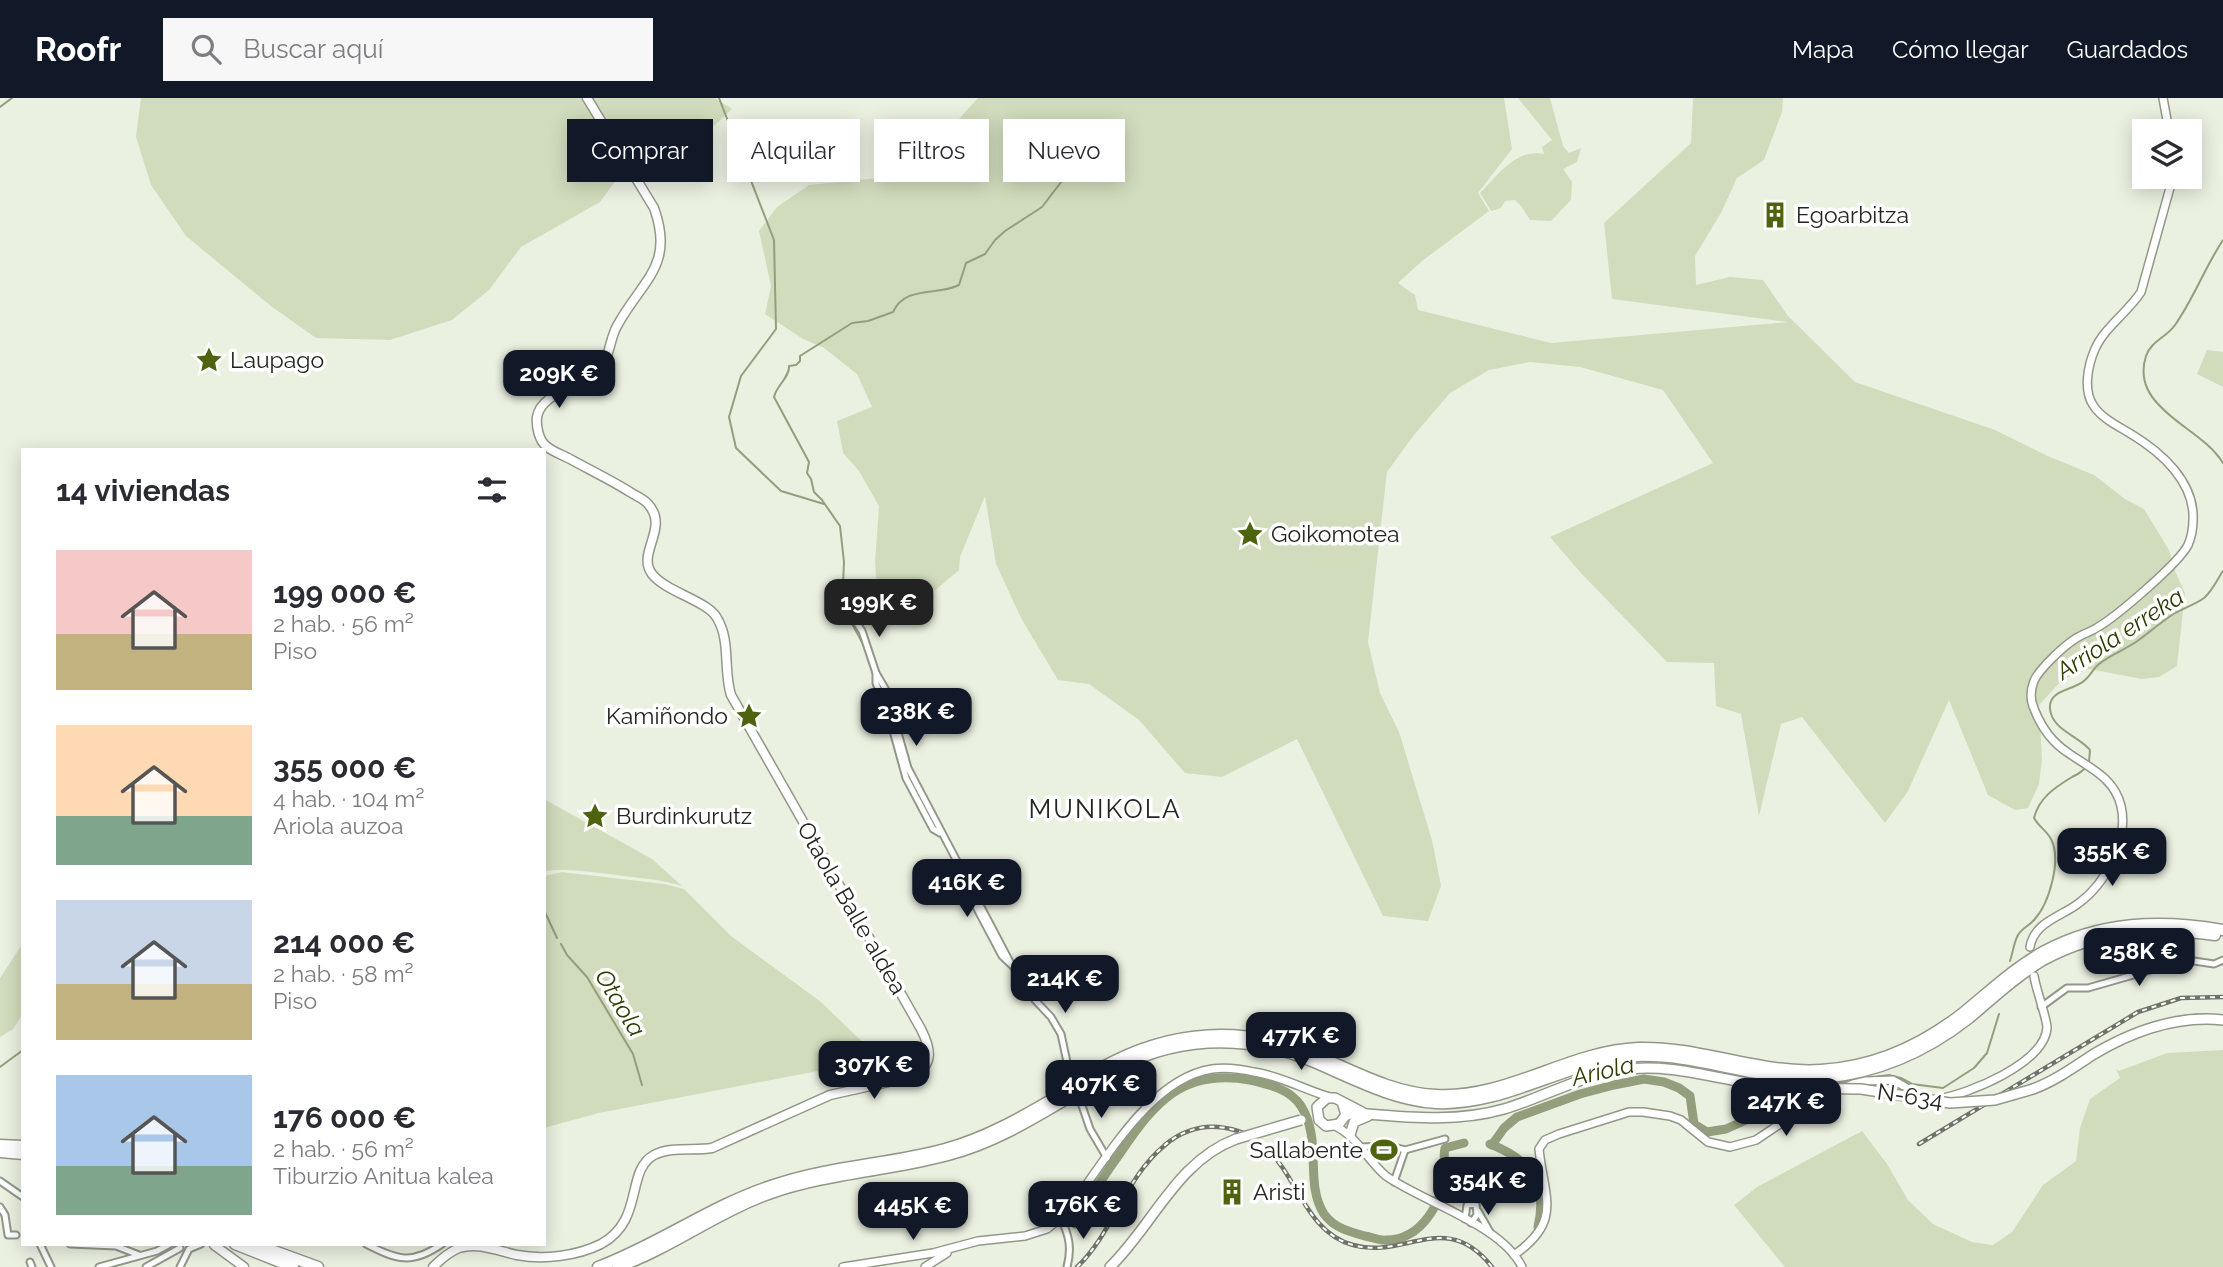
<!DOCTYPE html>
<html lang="es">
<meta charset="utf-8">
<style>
:root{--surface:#fff;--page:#f7f7f7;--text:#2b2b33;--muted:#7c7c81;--accent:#111827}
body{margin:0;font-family:Raleway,sans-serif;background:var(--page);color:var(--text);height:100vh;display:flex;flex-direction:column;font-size:26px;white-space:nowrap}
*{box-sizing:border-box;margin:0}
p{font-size:23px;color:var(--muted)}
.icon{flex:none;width:38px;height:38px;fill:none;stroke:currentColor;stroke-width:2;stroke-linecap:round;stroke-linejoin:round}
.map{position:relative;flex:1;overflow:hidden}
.sheet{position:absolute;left:21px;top:350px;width:525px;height:798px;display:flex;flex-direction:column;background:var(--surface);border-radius:0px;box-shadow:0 4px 18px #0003}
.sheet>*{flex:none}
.guide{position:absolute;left:567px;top:21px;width:665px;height:63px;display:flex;gap:14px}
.tools{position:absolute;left:2132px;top:21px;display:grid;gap:14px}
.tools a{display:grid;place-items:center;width:70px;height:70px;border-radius:0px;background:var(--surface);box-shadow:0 4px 18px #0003;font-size:35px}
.price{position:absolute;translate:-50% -60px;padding:0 16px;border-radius:14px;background:var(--accent);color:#fff;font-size:23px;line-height:46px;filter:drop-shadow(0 2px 4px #0008)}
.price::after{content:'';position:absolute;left:50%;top:42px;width:21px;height:16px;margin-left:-10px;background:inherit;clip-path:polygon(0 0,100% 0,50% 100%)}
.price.selected{background:#222;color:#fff}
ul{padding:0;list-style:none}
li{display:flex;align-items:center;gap:21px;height:175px;padding:0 35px}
li span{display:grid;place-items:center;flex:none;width:196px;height:140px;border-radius:0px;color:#555}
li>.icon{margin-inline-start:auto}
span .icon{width:84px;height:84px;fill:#fffc;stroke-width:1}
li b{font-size:30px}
h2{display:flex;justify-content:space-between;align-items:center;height:84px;padding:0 35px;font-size:30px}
.chip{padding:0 24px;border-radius:0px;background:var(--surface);box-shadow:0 4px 18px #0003;font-size:24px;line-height:63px}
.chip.selected{background:var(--accent);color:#fff}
header{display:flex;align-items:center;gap:42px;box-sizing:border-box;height:98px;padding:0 35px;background:var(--accent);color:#fff}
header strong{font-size:33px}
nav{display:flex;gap:38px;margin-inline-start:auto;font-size:24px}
.search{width:490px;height:63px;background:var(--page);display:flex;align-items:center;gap:18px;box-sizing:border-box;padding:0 24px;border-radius:0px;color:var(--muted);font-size:26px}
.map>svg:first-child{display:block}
.green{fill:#d1dcbd}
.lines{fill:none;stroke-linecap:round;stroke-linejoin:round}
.stream{stroke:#939e7d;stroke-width:2}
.river{stroke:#939e7d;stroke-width:9}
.minor-casing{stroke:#929889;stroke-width:9}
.tertiary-casing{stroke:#929889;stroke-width:10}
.secondary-casing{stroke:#929889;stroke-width:11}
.trunk-casing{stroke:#929889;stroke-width:12}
.motorway-casing{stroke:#929889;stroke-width:13}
.minor{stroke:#fff;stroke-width:5}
.tertiary{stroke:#fff;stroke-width:7}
.secondary{stroke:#fff;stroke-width:8}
.trunk{stroke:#fff;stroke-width:9}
.motorway{stroke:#fff;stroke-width:10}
.rail-casing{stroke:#6e7268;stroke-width:4.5}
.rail{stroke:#fff;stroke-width:2;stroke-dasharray:5;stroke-linecap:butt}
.trunk-bridge-casing{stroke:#929889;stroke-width:12;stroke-linecap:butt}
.motorway-bridge-casing{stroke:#929889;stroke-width:13;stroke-linecap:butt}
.trunk-bridge{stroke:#fff;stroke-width:9}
.motorway-bridge{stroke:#fff;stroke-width:10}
.labels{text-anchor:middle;stroke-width:7;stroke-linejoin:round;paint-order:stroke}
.poi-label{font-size:23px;fill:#232620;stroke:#fff;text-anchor:start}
.street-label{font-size:23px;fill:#232620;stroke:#fff}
.water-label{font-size:24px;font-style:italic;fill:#2e3c02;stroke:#fff}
.quarter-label{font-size:26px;letter-spacing:2px;fill:#232620;stroke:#fff}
</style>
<header>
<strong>Roofr</strong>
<div class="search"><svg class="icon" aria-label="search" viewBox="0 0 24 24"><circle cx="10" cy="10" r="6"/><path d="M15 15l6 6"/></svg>Buscar aquí</div>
<nav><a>Mapa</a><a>Cómo llegar</a><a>Guardados</a></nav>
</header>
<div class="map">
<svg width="2223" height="1169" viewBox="0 0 2223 1169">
<rect width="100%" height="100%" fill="#ebf1e1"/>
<!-- green -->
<g class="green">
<polygon points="141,0 715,0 732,11 687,53 632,60 600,104 521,149 489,192 452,222 390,242 316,240 272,209 186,138 151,87 136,39"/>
<polygon points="978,0 1504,0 1512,51 1478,95 1489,113 1422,163 1398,185 1415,197 1418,212 1551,245 1788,224 1612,201 1604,125 1691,45 1693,0 1783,0 1782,14 1764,62 1737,80 1721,115 1695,158 1696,187 1730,179 1763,182 1788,218 1855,284 1995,332 2050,359 2094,377 2125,401 2144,411 2169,452 2175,473 2185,495 2177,568 2159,579 2142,581 2089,571 2063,581 2039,607 2042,661 2039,686 2028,710 2015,712 1988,697 1949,602 1908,693 1885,725 1802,619 1781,626 1759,718 1741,616 1716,608 1714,565 1667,564 1580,474 1550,439 1713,365 1663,292 1580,269 1530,264 1489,272 1450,295 1414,337 1387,374 1368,544 1380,595 1399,634 1432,742 1441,788 1428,823 1383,818 1297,641 1222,679 1185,675 1139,622 1089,586 1058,582 1021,520 996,466 985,398 960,459 959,472 899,523 878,502 875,465 879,408 859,373 843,355 837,323 872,309 857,276 824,250 803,241 765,216 771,188 759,133 777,109 809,87 908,77"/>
<path d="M 1518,0 L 1550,0 L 1563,48 L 1569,55 L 1581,50 L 1577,64 L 1563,71 L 1572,84 L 1571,102 L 1551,123 L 1530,122 L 1521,108 L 1515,102 L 1505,103 L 1501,110 L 1491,113 L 1480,95 C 1498,77 1516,50 1544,56 L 1542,49 L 1552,42 Z"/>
<polygon points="2207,252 2223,254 2223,289 2197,276"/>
<path d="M 544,701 L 652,761 L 682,788 C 656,780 642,781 616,777 C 592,774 569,770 544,773 Z"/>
<polygon points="562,774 664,786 684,791 731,838 821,904 880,961 599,1015 544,1030 544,778"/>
<polygon points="23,845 23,915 13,931 0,939 0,880"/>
<polygon points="2223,952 2223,1169 1785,1169 1734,1107 1757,1089 1862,1033 1887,1066 1908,1102 1933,1126 1972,1144 1993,1147 2012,1134 2043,1087 2076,1063 2080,1030 2090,1001 2120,980 2116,971 2119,973 2167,955"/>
</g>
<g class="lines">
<!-- stream -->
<g class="stream">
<polyline points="719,0 774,142 776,231 741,278 729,319 736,350 781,393 824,406"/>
<polyline points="0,9 12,0"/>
<path d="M 2223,142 C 2205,169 2194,200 2175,227 C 2167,239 2151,243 2146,258 C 2140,277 2146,294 2159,307 C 2179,329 2207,340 2223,365"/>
<path d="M 864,548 L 842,507 L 844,464 L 840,428 L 822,402 L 814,394 L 811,381 L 807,375 L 809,364 L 774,299 C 776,288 790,279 789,268 L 796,267 L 800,263 L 800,258 L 852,225 L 868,223 L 893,214 C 905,187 938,198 959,187 L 966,165 L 985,156 L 995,142 L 1005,133 L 1042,109 L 1068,75"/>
<path d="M 2089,664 L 2090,652 C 2079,638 2052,632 2050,611 C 2048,591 2074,593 2085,582 C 2090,578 2093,571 2099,566 C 2110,557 2124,552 2136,544 C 2149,535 2162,523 2175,515 C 2184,510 2196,506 2204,500 C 2212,493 2217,482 2223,473"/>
<polyline points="544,812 557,840"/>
<polyline points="561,846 567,857 587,879 633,956 642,987"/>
<path d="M 2010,863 C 2013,854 2014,844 2018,837 C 2022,830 2029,828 2034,822 C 2049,806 2062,762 2051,741 C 2047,733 2039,729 2034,720 C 2039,700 2054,690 2072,679 C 2078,676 2081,675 2086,669"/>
<polyline points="0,969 23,952"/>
<polyline points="1869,980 1889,977 1901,980 1912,986 1943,990 1974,970 1987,955 1999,916"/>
<polyline points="1835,986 1860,981"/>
<polyline points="1789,1010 1810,995"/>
</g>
<!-- river -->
<g class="river">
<path d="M 1490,1046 C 1531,1062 1548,1085 1538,1129"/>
<polyline points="1492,1047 1504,1030 1517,1019 1580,996 1614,987 1644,981 1664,984 1679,990 1690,998 1694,1026 1707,1034 1726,1031 1755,1018 1789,1010"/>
<path d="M 1075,1126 C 1089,1101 1104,1077 1121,1054 C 1155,1004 1183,970 1250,982 C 1268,986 1290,991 1301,1008 C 1323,1043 1304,1085 1324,1116 C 1334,1130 1350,1134 1365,1138 C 1372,1139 1380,1143 1386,1142 C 1422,1142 1443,1104 1445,1071 C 1445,1064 1443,1058 1445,1050 L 1464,1045"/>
</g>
<!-- minor casing -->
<g class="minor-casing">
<g id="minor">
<polyline points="860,503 850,515 862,533 876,575 886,592 908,670 1010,864"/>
<polyline points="876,575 876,585 892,629 906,680 933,731 940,735"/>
<polyline points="960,771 958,775 1002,858 1020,875 1035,902 1051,919 1061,936 1067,964 1090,1031 1107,1060"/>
<polyline points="2041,909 2067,890 2088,890 2175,865 2194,863 2214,866 2223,862"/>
<polyline points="1359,1049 1391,1048 1405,1052 1445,1041"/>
<polyline points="0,1083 23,1099"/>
<polyline points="1394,1084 1405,1052"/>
<polyline points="0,1109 5,1117 8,1137 16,1137"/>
<polyline points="1478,1113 1490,1134"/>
<path d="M 1061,1121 C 1069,1137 1072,1150 1067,1169"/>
<polyline points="1465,1121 1467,1107 1476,1106 1477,1117 1471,1125"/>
<polyline points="40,1146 51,1169"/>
<polyline points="70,1146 116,1148 139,1157"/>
<path d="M 366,1146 C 397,1162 412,1167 442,1146"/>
<polyline points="30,1164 32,1169"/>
<polyline points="99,1169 157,1153 170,1146"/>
<polyline points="146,1169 180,1150"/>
<polyline points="180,1169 189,1151 201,1146"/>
</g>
</g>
<!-- tertiary casing -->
<g class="tertiary-casing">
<g id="tertiary">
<polyline points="2163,0 2169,33"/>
<path d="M 2030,849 C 2034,824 2061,819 2079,805 C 2106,785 2129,742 2121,708 C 2114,679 2089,670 2067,654 C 2052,644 2042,630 2035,613 C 2030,603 2030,593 2034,583 C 2039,571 2064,548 2075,541 C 2082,536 2091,534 2098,529 C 2117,518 2179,465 2188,447 C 2191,440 2193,430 2193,422 C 2195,384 2161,354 2131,336 C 2118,328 2101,320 2093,307 C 2083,292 2088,267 2095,251 C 2104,230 2128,214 2141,194 L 2173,79"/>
<path d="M 1938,1001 C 1968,996 2044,966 2047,930 C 2047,920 2036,892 2034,878"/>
<path d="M 1335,1028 C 1357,1038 1368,1063 1386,1078 C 1423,1104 1502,1127 1522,1169"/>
<path d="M 1514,1157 C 1563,1123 1544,1100 1539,1051 L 1545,1042 L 1559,1036 L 1629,1014 L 1643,1014 L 1670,1018 L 1681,1022 L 1708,1044 L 1730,1049 L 1756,1042 L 1820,999 L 1853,986 L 1866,983 L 1893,982 L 1923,999"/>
<path d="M 843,1169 L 933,1155 L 978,1143 L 1025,1138 L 1047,1131 L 1064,1117 C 1102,1070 1147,981 1212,971 C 1225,969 1241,971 1254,974 C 1281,978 1305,992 1330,999"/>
<polyline points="925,1169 947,1155"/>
</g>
</g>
<!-- secondary casing -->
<g class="secondary-casing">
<g id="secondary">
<polyline points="214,1147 244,1169"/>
<path d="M 433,1169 C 440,1162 449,1154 459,1150 C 479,1144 498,1153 517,1157 C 544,1162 577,1158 601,1146 C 645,1122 625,1073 654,1057 C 671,1048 694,1053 712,1050 L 830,997 L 911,979 C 935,967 931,951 921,931 L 731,597 C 723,572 731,543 717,520 C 708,503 666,494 652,476 C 636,455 670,430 648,406 C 644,401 636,398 630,394 C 611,382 590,372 570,361 C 563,357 553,354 546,348 C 539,342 536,329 537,319 C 541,293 587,288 602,268 C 610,257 610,240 617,228 C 642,182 675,168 654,110 L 587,0"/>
</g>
</g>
<!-- trunk casing -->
<g class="trunk-casing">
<g id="trunk">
<path d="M 2033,991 C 2055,983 2074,969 2094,956 C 2133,933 2177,917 2223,922"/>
<polyline points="1342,1004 1346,1017 1339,1026 1326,1028 1319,1022 1317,1009 1327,1000 1335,1000 1362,1014"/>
<path d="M 1346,1017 L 1355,1015 C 1406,1019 1455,1025 1504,1011 C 1544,999 1580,978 1621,972 C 1677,963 1731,987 1786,990"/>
<polyline points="1350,1037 1354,1024 1368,1018"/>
<path d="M 1110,1169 C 1153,1127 1177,1063 1236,1041"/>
</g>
</g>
<!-- motorway casing -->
<g class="motorway-casing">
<g id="motorway">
<path d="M 1101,970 C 1170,931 1245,926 1318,958 C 1356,974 1393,995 1436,997 C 1507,1001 1568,953 1638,950 C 1700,948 1759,976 1821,972 C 1873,969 1922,947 1963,915 C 1989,894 2014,870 2043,854 C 2100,823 2161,821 2223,832"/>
<path d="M 1105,977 C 1170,938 1244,934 1314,964 C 1354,981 1392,1002 1436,1005 C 1507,1008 1567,962 1636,958 C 1700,955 1760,985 1823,980 C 1877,975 1927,953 1969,920 C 1993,900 2016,878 2043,862 C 2097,832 2156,829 2215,837"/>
<polyline points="0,1047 23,1048"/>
<polyline points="0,1054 23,1056"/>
<polyline points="235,1146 293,1169"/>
<polyline points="255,1146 318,1169"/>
<path d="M 598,1169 C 660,1146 714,1105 777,1086 C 832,1068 890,1066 945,1051 C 986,1040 1024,1018 1061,996"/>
<path d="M 618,1169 C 671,1150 717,1114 771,1095 C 828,1075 889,1073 948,1057 C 990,1046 1026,1025 1063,1003"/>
</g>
</g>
<!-- minor -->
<use href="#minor" class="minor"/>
<!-- tertiary -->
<use href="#tertiary" class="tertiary"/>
<!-- secondary -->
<use href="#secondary" class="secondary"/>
<!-- trunk -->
<use href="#trunk" class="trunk"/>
<!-- motorway -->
<use href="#motorway" class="motorway"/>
<!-- rail casing -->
<g class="rail-casing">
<g id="rail">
<polyline points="1919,1046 2138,914 2181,900 2223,899"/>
<path d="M 1077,1169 C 1113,1135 1125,1080 1164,1048 C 1178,1035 1199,1027 1218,1029 C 1298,1036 1289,1129 1353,1147 C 1405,1162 1446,1110 1492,1169"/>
</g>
</g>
<!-- rail -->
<use href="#rail" class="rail"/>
<!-- trunk-bridge casing -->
<g class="trunk-bridge-casing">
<g id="trunk-bridge">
<polyline points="1786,990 1861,991 1950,1005 1995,1002 2033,991"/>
<polyline points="1236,1041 1301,1022"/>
</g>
</g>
<!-- motorway-bridge casing -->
<g class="motorway-bridge-casing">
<g id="motorway-bridge">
<polyline points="1061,996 1101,970"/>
<polyline points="1063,1003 1105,977"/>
</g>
</g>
<!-- trunk-bridge -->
<use href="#trunk-bridge" class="trunk-bridge"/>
<!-- motorway-bridge -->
<use href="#motorway-bridge" class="motorway-bridge"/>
</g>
<!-- icons -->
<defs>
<g id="building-bare" transform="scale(2.1)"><path d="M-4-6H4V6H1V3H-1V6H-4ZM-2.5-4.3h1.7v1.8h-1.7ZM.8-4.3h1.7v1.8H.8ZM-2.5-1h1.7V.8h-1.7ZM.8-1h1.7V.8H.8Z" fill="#4e630e" stroke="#fff" stroke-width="2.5" paint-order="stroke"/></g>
<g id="sight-bare" transform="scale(2.1)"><path d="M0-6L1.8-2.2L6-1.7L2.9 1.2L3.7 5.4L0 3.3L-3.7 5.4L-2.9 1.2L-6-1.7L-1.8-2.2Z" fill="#4e630e" stroke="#fff" stroke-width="2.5" paint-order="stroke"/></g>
<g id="stadium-bare" transform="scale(2.1)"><path d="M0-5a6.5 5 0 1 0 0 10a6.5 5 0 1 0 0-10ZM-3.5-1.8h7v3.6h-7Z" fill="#4e630e" stroke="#fff" stroke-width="2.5" paint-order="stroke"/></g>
</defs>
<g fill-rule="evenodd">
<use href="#building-bare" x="1775" y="117"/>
<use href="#sight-bare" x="209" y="262"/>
<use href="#sight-bare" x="1250" y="436"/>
<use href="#sight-bare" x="749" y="618"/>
<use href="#sight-bare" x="595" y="718"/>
<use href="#stadium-bare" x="1384" y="1052"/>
<use href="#building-bare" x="1232" y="1094"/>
</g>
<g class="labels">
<!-- poi labels -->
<g class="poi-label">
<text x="1796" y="125">Egoarbitza</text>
<text x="230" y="270">Laupago</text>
<text x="1271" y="444">Goikomotea</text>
<text x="728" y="626" text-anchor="end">Kamiñondo</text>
<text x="616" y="726">Burdinkurutz</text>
<text x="1363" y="1060" text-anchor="end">Sallabente</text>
<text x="1253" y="1102">Aristi</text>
</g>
<!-- street labels -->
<g class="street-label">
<text transform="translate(852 810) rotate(60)" y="8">Otaola Balle aldea</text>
<text transform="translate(1910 998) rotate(8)" y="8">N-634</text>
</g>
<!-- water labels -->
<g class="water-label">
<text transform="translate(2120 536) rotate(-33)" y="8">Arriola erreka</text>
<text transform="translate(620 905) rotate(59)" y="8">Otaola</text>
<text transform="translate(1603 973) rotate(-13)" y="8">Ariola</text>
</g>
<!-- quarter labels -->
<g class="quarter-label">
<text x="1105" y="720">MUNIKOLA</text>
</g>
</g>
</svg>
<div class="tools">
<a><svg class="icon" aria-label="layers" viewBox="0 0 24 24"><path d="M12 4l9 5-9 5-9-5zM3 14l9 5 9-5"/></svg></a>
</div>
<b class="price" style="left:559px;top:312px">209K €</b>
<b class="price selected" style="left:879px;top:541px">199K €</b>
<b class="price" style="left:916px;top:650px">238K €</b>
<b class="price" style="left:2112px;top:790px">355K €</b>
<b class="price" style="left:967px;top:821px">416K €</b>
<b class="price" style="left:2139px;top:890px">258K €</b>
<b class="price" style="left:1065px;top:917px">214K €</b>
<b class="price" style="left:1301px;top:974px">477K €</b>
<b class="price" style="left:874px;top:1003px">307K €</b>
<b class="price" style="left:1101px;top:1022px">407K €</b>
<b class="price" style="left:1786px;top:1040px">247K €</b>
<b class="price" style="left:1488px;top:1119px">354K €</b>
<b class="price" style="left:1083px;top:1143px">176K €</b>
<b class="price" style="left:913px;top:1144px">445K €</b>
<div class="guide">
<a class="chip selected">Comprar</a>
<a class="chip">Alquilar</a>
<a class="chip">Filtros</a>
<a class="chip">Nuevo</a>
</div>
<section class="sheet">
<h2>14 viviendas<svg class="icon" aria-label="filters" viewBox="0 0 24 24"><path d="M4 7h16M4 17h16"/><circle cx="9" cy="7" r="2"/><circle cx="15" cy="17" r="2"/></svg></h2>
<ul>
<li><span style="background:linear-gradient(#f6c9c9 60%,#c2b280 0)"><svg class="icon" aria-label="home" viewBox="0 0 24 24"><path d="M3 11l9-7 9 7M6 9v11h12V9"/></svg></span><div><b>199 000 €</b><p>2 hab. · 56 m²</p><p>Piso</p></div></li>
<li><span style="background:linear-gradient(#ffd9b3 65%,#7fa58c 0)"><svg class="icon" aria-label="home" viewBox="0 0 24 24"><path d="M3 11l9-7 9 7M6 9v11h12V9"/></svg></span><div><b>355 000 €</b><p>4 hab. · 104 m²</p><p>Ariola auzoa</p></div></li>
<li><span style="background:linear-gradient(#c9d6e8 60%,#c2b280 0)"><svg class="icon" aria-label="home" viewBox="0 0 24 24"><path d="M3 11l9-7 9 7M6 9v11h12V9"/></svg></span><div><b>214 000 €</b><p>2 hab. · 58 m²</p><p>Piso</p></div></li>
<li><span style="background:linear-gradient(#a9c7e8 65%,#7fa58c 0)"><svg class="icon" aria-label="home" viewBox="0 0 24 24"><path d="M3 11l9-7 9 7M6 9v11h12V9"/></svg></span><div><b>176 000 €</b><p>2 hab. · 56 m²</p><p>Tiburzio Anitua kalea</p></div></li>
</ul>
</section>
</div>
